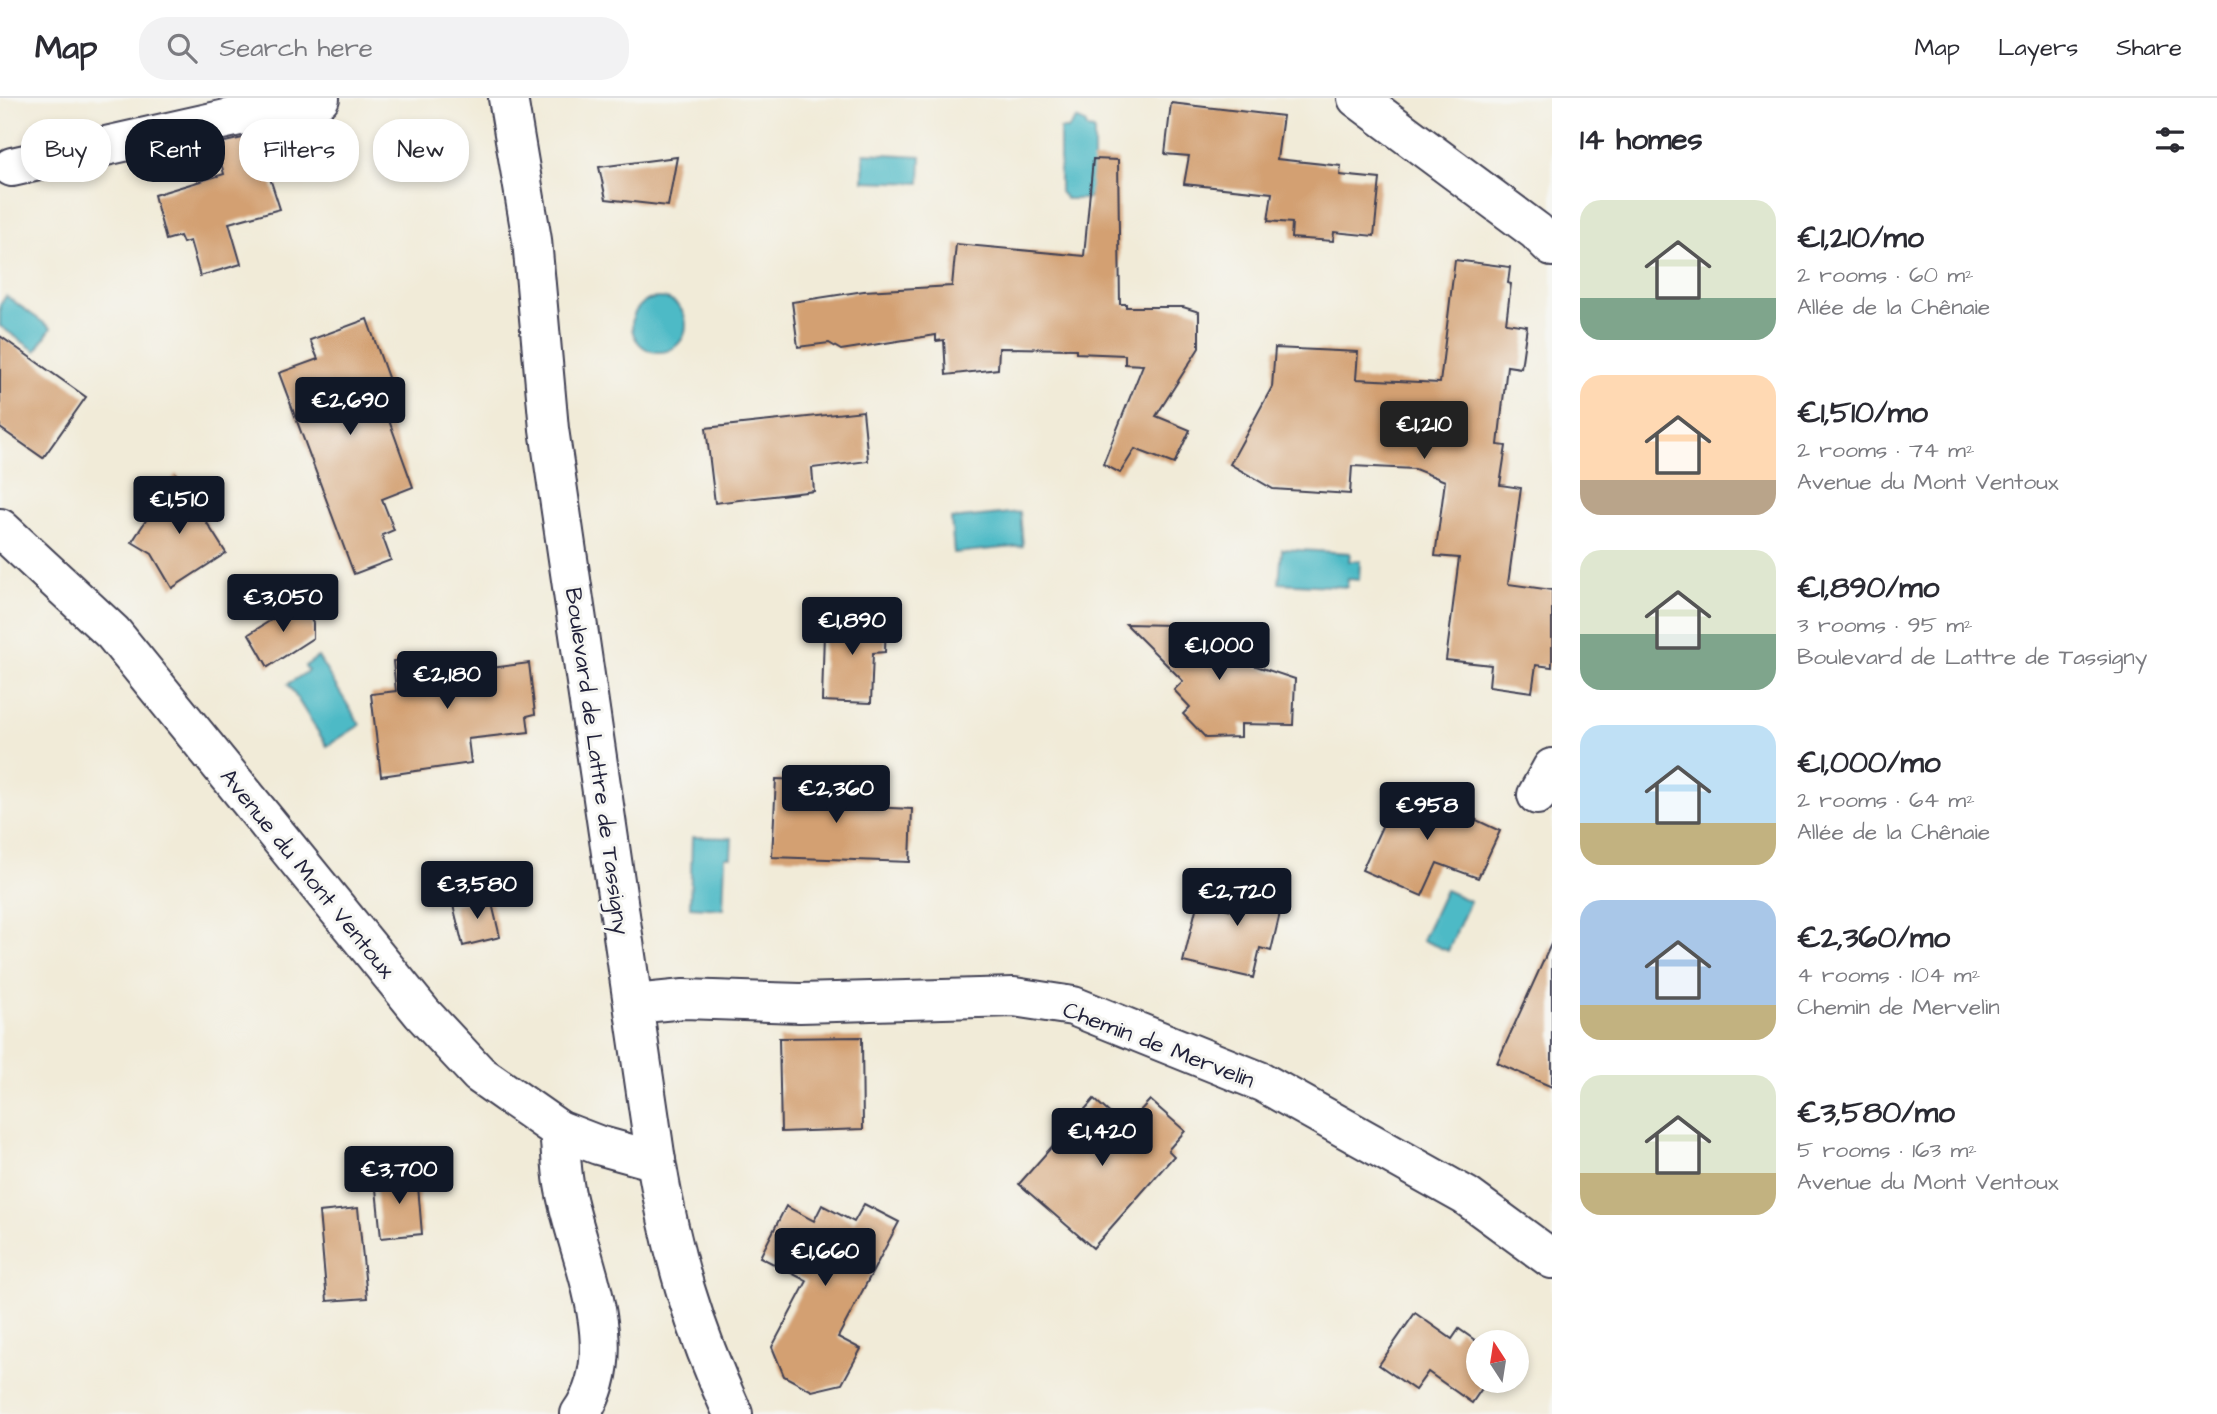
<!DOCTYPE html>
<meta charset="utf-8">
<style>
:root{--surface:#fff;--page:#f2f2f3;--text:#2b2b33;--muted:#7c7c81;--line:#e1e1e2;--accent:#111827}
body{margin:0;font-family:"Architects Daughter",sans-serif;background:var(--page);color:var(--text);height:100vh;display:flex;flex-direction:column;font-size:26px;white-space:nowrap}
*{box-sizing:border-box;margin:0}
p{font-size:23px;color:var(--muted)}
.icon{flex:none;width:38px;height:38px;fill:none;stroke:currentColor;stroke-width:2;stroke-linecap:round;stroke-linejoin:round}
.map{position:relative;flex:1;overflow:hidden}
.sheet{display:flex;flex-direction:column;background:var(--surface);width:665px}
.sheet>*{flex:none}
.hud{position:absolute;left:21px;top:21px;width:665px;height:63px;display:flex;gap:14px}
.needle{width:46px;rotate:348deg}
.controls{position:absolute;left:1466px;top:1232px;display:grid;gap:14px}
.controls a{display:grid;place-items:center;width:63px;height:63px;border-radius:50%;background:var(--surface);box-shadow:0 4px 10px #0003;font-size:35px}
.price{position:absolute;translate:-50% -60px;padding:0 16px;border-radius:7px;background:var(--accent);color:#fff;font-size:23px;line-height:46px;filter:drop-shadow(0 2px 4px #0008)}
.price::after{content:'';position:absolute;left:50%;top:42px;width:21px;height:16px;margin-left:-10px;background:inherit;clip-path:polygon(0 0,100% 0,50% 100%)}
.price.active{background:#222;color:#fff}
ul{padding:0;list-style:none}
li{display:flex;align-items:center;gap:21px;height:175px;padding:0 28px}
li span{display:grid;place-items:center;flex:none;width:196px;height:140px;border-radius:21px;color:#555}
li>.icon{margin-inline-start:auto}
span .icon{width:84px;height:84px;fill:#fffc;stroke-width:1}
li b{font-size:30px}
h2{display:flex;justify-content:space-between;align-items:center;height:84px;padding:0 28px;font-size:30px}
.chip{padding:0 24px;border-radius:28px;background:var(--surface);box-shadow:0 4px 10px #0003;font-size:24px;line-height:63px}
.chip.active{background:var(--accent);color:#fff}
header{display:flex;align-items:center;gap:42px;box-sizing:border-box;height:98px;padding:0 35px;background:var(--surface);border-bottom:2px solid var(--line)}
header strong{font-size:33px}
nav{display:flex;gap:38px;margin-inline-start:auto;font-size:24px}
.search{width:490px;height:63px;background:var(--page);display:flex;align-items:center;gap:18px;box-sizing:border-box;padding:0 24px;border-radius:28px;color:var(--muted);font-size:26px}
main{display:flex;flex:1;min-height:0}
.map>svg:first-child{display:block}
.water{fill:#4dbac6;stroke:#386e80;stroke-width:2}
.building{fill:#d3a072}
.lines{fill:none;stroke-linecap:round;stroke-linejoin:round}
.minor-casing{stroke:#414053;stroke-width:42}
.tertiary-casing{stroke:#414053;stroke-width:42}
.minor{stroke:#fff;stroke-width:38}
.tertiary{stroke:#fff;stroke-width:38}
.labels{text-anchor:middle;stroke-width:6;stroke-linejoin:round;paint-order:stroke}
.street-label{font-size:23px;fill:#22223b;stroke:#f6f6f2}
</style>
<header>
<strong>Map</strong>
<div class="search"><svg class="icon" aria-label="search" viewBox="0 0 24 24"><circle cx="10" cy="10" r="6"/><path d="M15 15l6 6"/></svg>Search here</div>
<nav><a>Map</a><a>Layers</a><a>Share</a></nav>
</header>
<main>
<div class="map">
<svg width="1552" height="1316" viewBox="0 0 1552 1316">
<rect width="100%" height="100%" fill="#f6f6f2"/>
<filter id="ink" filterUnits="userSpaceOnUse"><feTurbulence type="fractalNoise" baseFrequency=".0143" numOctaves="2"/><feDisplacementMap in="SourceGraphic" scale="14" xChannelSelector="R" yChannelSelector="G"/><feConvolveMatrix kernelMatrix="1 2 1 2 8 2 1 2 1" color-interpolation-filters="sRGB"/></filter>
<filter id="wash" filterUnits="userSpaceOnUse"><feTurbulence type="fractalNoise" baseFrequency=".00686" numOctaves="4" result="noise"/><feDisplacementMap in="SourceGraphic" scale="28" xChannelSelector="R" yChannelSelector="G"/><feGaussianBlur stdDeviation="1.57" result="paint"/><feColorMatrix in="noise" values="0 0 0 0 0 0 0 0 0 0 0 0 0 0 0 0 0 1.4 0 .05"/><feComposite in="paint" operator="in"/></filter>
<g filter="url(#wash)">
<rect width="100%" height="100%" fill="#f1ebd8"/>
<!-- water -->
<g class="water">
<polygon points="1076,21 1085,25 1088,31 1094,32 1094,94 1086,101 1066,101 1060,94 1060,31 1068,31"/>
<polygon points="864,55 921,58 920,85 863,83"/>
<polygon points="6,198 51,230 36,253 0,228 0,207"/>
<circle cx="659" cy="227" r="27"/>
<polygon points="1020,414 1023,448 954,455 951,421"/>
<polygon points="1282,451 1350,455 1349,463 1360,463 1359,482 1348,481 1347,489 1279,485"/>
<polygon points="318,559 360,627 327,648 288,586 308,573 305,568"/>
<polygon points="692,739 732,740 731,759 725,759 723,811 690,809"/>
<polygon points="1445,792 1470,803 1448,853 1422,842"/>
</g>
<g id="blocks">
<!-- building -->
<g class="building">
<polygon points="1171,5 1283,18 1277,61 1341,68 1340,77 1380,81 1374,138 1334,134 1333,143 1291,140 1292,125 1268,123 1272,95 1184,86 1189,58 1165,56"/>
<polygon points="256,37 280,111 229,125 241,166 200,178 190,143 183,145 180,138 166,142 154,97 224,76 216,46"/>
<polygon points="677,59 668,108 606,101 599,69"/>
<polygon points="1093,61 1118,62 1120,206 1126,206 1126,209 1183,209 1199,214 1199,250 1156,318 1190,332 1174,366 1135,351 1120,375 1103,366 1143,267 1125,266 1125,257 1076,255 1076,251 999,250 998,271 946,277 944,242 936,243 936,237 841,252 829,245 798,249 792,204 864,193 952,188 956,146 1084,158"/>
<polygon points="1455,162 1510,169 1508,185 1511,186 1506,225 1527,228 1521,270 1507,268 1498,347 1506,348 1500,387 1521,390 1508,486 1552,492 1552,569 1536,567 1532,594 1489,588 1491,567 1446,562 1459,460 1435,458 1445,383 1415,371 1352,368 1350,396 1273,391 1230,366 1272,289 1275,250 1358,254 1356,281 1440,285"/>
<polygon points="367,221 395,299 382,303 413,389 382,401 394,432 382,437 391,462 354,476 279,275 318,261 310,242"/>
<polygon points="0,238 86,299 43,360 0,330"/>
<polygon points="863,313 868,363 812,370 814,393 715,405 706,330"/>
<polygon points="176,376 226,455 172,490 152,456 132,444"/>
<polygon points="300,504 313,525 313,540 268,569 249,536"/>
<polygon points="840,514 886,515 885,554 873,555 871,605 822,603 824,534 838,535"/>
<polygon points="1126,526 1216,528 1211,553 1295,581 1293,627 1241,626 1241,639 1206,640 1183,616 1190,609 1174,592 1183,583"/>
<polygon points="458,554 461,574 529,565 535,616 527,618 529,634 468,641 471,665 381,678 371,596 396,593 393,563"/>
<polygon points="776,681 848,684 847,708 912,711 910,764 772,759"/>
<polygon points="1401,687 1500,733 1478,780 1437,765 1422,798 1362,772"/>
<polygon points="1244,775 1287,785 1271,853 1260,850 1253,880 1183,864 1198,803 1235,813"/>
<polygon points="490,797 500,839 463,848 453,807"/>
<polygon points="1552,844 1552,989 1497,965"/>
<polygon points="862,939 863,1031 781,1034 779,940"/>
<polygon points="1094,1001 1125,1029 1150,1002 1185,1033 1168,1052 1174,1058 1093,1150 1019,1086"/>
<polygon points="417,1076 422,1136 381,1140 375,1081"/>
<polygon points="864,1106 899,1124 838,1239 861,1251 842,1286 812,1293 784,1278 772,1249 807,1183 760,1159 786,1108 814,1123 822,1107 854,1124"/>
<polygon points="358,1110 367,1200 327,1203 319,1114"/>
<polygon points="1415,1215 1452,1241 1459,1231 1479,1245 1479,1283 1487,1283 1472,1305 1428,1274 1415,1292 1379,1267"/>
</g>
</g>
</g>
<g filter="url(#ink)">
<use href="#blocks" fill-opacity="0" stroke="#414053" stroke-width="2"/>
<g class="lines">
<!-- minor casing -->
<g class="minor-casing">
<g id="minor">
<polyline points="1357,0 1536,133 1552,149"/>
<polyline points="12,69 320,0"/>
<polyline points="1537,697 1552,670"/>
<polyline points="634,906 684,901 800,905 1014,899 1073,908 1262,984 1466,1098 1552,1161"/>
<path d="M 559,1032 C 561,1050 561,1068 564,1086 C 575,1154 628,1250 580,1316"/>
</g>
</g>
<!-- tertiary casing -->
<g class="tertiary-casing">
<g id="tertiary">
<path d="M 508,0 L 532,142 L 549,331 L 656,1063 C 672,1157 693,1229 733,1316"/>
<polyline points="0,430 113,535 422,915 479,976 559,1032 598,1047 656,1063"/>
</g>
</g>
<!-- minor -->
<use href="#minor" class="minor"/>
<!-- tertiary -->
<use href="#tertiary" class="tertiary"/>
</g>
</g>
<g class="labels">
<!-- street labels -->
<g class="street-label">
<text transform="translate(598 663) rotate(82)" y="8">Boulevard de Lattre de Tassigny</text>
<text transform="translate(308 775) rotate(51)" y="8">Avenue du Mont Ventoux</text>
<text transform="translate(1159 946) rotate(21)" y="8">Chemin de Mervelin</text>
</g>
</g>
</svg>
<div class="controls">
<a><svg class="needle" viewBox="-14 -14 28 28"><path d="M0-13l5 13h-10z" fill="#e53935"/><path d="M0 13l5-13h-10z" fill="#7c7c81"/></svg></a>
</div>
<b class="price" style="left:350px;top:339px">€2,690</b>
<b class="price active" style="left:1424px;top:363px">€1,210</b>
<b class="price" style="left:179px;top:438px">€1,510</b>
<b class="price" style="left:283px;top:536px">€3,050</b>
<b class="price" style="left:852px;top:559px">€1,890</b>
<b class="price" style="left:1219px;top:584px">€1,000</b>
<b class="price" style="left:447px;top:613px">€2,180</b>
<b class="price" style="left:836px;top:727px">€2,360</b>
<b class="price" style="left:1427px;top:744px">€958</b>
<b class="price" style="left:477px;top:823px">€3,580</b>
<b class="price" style="left:1237px;top:830px">€2,720</b>
<b class="price" style="left:1102px;top:1070px">€1,420</b>
<b class="price" style="left:399px;top:1108px">€3,700</b>
<b class="price" style="left:825px;top:1190px">€1,660</b>
<div class="hud">
<a class="chip">Buy</a>
<a class="chip active">Rent</a>
<a class="chip">Filters</a>
<a class="chip">New</a>
</div>
</div>
<section class="sheet">
<h2>14 homes<svg class="icon" aria-label="filters" viewBox="0 0 24 24"><path d="M4 7h16M4 17h16"/><circle cx="9" cy="7" r="2"/><circle cx="15" cy="17" r="2"/></svg></h2>
<ul>
<li><span style="background:linear-gradient(#dfe7d0 70%,#7fa58c 0)"><svg class="icon" aria-label="home" viewBox="0 0 24 24"><path d="M3 11l9-7 9 7M6 9v11h12V9"/></svg></span><div><b>€1,210/mo</b><p>2 rooms · 60 m²</p><p>Allée de la Chênaie</p></div></li>
<li><span style="background:linear-gradient(#ffd9b3 75%,#b9a48a 0)"><svg class="icon" aria-label="home" viewBox="0 0 24 24"><path d="M3 11l9-7 9 7M6 9v11h12V9"/></svg></span><div><b>€1,510/mo</b><p>2 rooms · 74 m²</p><p>Avenue du Mont Ventoux</p></div></li>
<li><span style="background:linear-gradient(#dfe7d0 60%,#7fa58c 0)"><svg class="icon" aria-label="home" viewBox="0 0 24 24"><path d="M3 11l9-7 9 7M6 9v11h12V9"/></svg></span><div><b>€1,890/mo</b><p>3 rooms · 95 m²</p><p>Boulevard de Lattre de Tassigny</p></div></li>
<li><span style="background:linear-gradient(#bfe0f5 70%,#c2b280 0)"><svg class="icon" aria-label="home" viewBox="0 0 24 24"><path d="M3 11l9-7 9 7M6 9v11h12V9"/></svg></span><div><b>€1,000/mo</b><p>2 rooms · 64 m²</p><p>Allée de la Chênaie</p></div></li>
<li><span style="background:linear-gradient(#a9c7e8 75%,#c2b280 0)"><svg class="icon" aria-label="home" viewBox="0 0 24 24"><path d="M3 11l9-7 9 7M6 9v11h12V9"/></svg></span><div><b>€2,360/mo</b><p>4 rooms · 104 m²</p><p>Chemin de Mervelin</p></div></li>
<li><span style="background:linear-gradient(#dfe7d0 70%,#c2b280 0)"><svg class="icon" aria-label="home" viewBox="0 0 24 24"><path d="M3 11l9-7 9 7M6 9v11h12V9"/></svg></span><div><b>€3,580/mo</b><p>5 rooms · 163 m²</p><p>Avenue du Mont Ventoux</p></div></li>
</ul>
</section>
</main>
